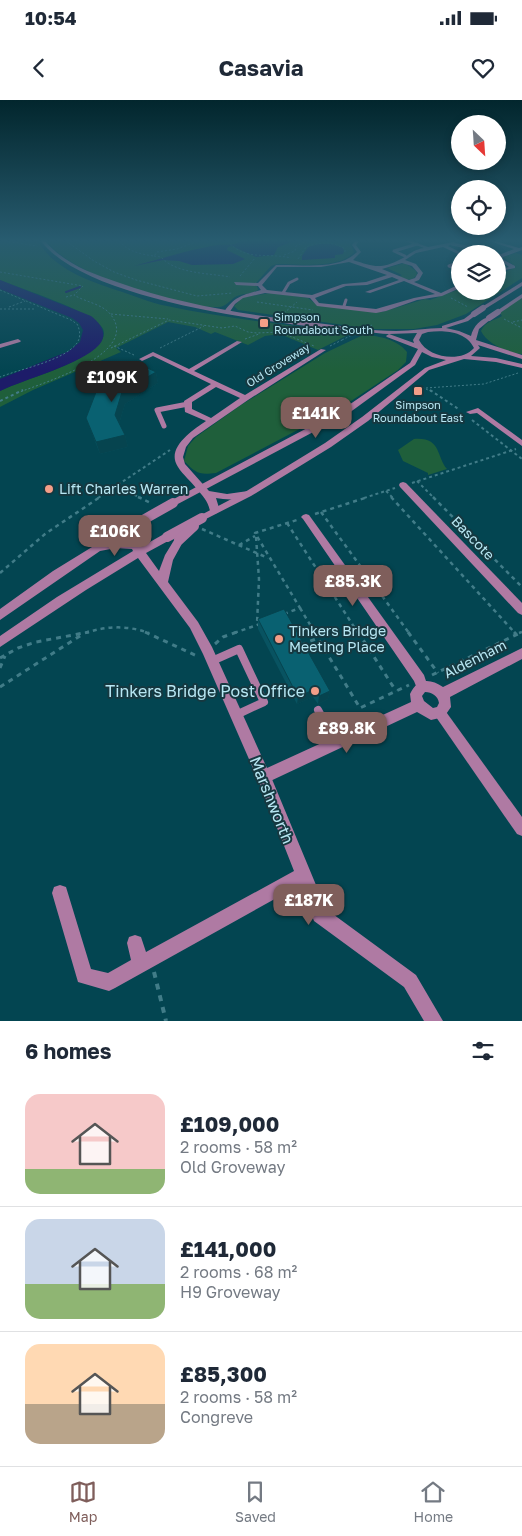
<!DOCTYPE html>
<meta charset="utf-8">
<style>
:root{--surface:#fff;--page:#f2f2f3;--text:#1f2937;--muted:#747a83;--line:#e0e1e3;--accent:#7f5e5b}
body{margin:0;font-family:"Golos Text",sans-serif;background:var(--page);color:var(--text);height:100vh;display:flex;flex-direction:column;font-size:19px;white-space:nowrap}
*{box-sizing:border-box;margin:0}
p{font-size:16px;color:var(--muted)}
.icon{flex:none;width:28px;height:28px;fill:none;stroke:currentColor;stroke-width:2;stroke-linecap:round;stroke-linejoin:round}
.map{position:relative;height:921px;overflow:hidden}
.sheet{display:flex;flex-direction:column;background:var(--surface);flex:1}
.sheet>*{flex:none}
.needle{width:32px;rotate:155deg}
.buttons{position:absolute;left:451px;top:15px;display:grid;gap:10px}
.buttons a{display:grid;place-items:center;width:55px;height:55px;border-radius:50%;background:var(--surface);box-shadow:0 2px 8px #0003;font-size:25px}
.price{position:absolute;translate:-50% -42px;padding:0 11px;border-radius:10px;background:var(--accent);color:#fff;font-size:16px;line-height:32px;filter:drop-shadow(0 1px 2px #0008)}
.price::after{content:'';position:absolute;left:50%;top:30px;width:15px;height:11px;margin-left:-8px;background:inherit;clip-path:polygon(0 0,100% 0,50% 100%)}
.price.current{background:#222;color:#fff}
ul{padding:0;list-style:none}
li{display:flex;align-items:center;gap:15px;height:125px;padding:0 25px}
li+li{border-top:1px solid var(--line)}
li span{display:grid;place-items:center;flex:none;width:140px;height:100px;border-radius:15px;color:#555}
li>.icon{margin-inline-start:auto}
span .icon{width:60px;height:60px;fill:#fffc;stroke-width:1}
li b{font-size:21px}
h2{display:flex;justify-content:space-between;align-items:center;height:60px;padding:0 25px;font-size:21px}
.status{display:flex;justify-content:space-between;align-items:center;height:35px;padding:0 25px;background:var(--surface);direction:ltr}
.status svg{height:14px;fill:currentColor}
header{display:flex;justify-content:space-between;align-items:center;height:65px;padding:0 25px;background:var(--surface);font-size:22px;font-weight:700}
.tab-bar{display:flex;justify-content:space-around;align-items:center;height:70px;border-top:1px solid var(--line);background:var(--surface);font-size:14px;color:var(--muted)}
.tab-bar a{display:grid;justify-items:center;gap:2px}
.tab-bar .current{color:var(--accent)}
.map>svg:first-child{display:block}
.green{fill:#1f5f3b}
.water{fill:#1d1c69}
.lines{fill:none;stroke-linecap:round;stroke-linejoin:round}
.stream{stroke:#1d1c69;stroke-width:2}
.path-far4{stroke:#417c88;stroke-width:1;stroke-dasharray:2 2;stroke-linecap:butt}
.path-far3{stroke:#417c88;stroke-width:2;stroke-dasharray:3 3;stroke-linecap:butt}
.path-far2{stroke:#417c88;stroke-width:2.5;stroke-dasharray:4 4;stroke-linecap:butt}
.path-far1{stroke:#417c88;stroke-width:3;stroke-dasharray:5 5;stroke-linecap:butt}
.path{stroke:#417c88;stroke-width:4;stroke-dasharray:6 6;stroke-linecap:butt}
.service-far2{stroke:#af7aa3;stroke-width:3}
.service-far1{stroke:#af7aa3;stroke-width:5}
.service{stroke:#af7aa3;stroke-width:8}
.minor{fill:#af7aa3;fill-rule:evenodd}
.tertiary{fill:#af7aa3;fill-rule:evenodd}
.path-bridge{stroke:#417c88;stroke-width:1;stroke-dasharray:2 2;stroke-linecap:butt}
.tertiary-bridge-far1{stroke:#af7aa3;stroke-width:6}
.tertiary-bridge{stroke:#af7aa3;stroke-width:10}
.wall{fill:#085361}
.shaded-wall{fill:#06444f}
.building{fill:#096171;stroke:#06444f}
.poi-dot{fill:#f49e88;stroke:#163840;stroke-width:2}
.labels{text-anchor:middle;stroke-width:4;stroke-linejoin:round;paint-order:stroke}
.far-poi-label{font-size:11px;fill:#b7e7f3;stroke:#163840;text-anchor:start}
.far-street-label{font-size:11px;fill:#b7e7f3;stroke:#163840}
.poi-label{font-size:14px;fill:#b7e7f3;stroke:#163840;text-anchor:start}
.street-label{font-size:14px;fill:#b7e7f3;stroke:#163840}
.near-poi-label{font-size:16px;fill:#b7e7f3;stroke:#163840;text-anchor:end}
.near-street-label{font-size:16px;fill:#b7e7f3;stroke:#163840}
</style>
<div class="status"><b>10:54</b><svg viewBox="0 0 49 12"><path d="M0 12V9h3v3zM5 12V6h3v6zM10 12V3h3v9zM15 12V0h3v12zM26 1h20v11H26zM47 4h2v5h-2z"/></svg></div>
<header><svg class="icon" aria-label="back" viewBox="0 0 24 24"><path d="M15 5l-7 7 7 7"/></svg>Casavia<svg class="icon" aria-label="heart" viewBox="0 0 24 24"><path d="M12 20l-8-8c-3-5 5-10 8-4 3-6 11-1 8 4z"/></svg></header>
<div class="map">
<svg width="522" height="921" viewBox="0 0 522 921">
<rect width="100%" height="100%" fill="#034551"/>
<!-- green -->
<g class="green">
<path d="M 0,141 L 38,141 C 54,169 87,180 116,190 C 133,195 150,203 167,206 C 228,219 290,225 352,233 L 318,250 L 280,234 L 265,236 L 248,245 L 215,232 L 211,234 L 195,227 L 168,222 L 116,248 L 121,252 L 33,290 L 0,307 L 0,291 C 30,277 64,270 91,251 C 99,246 109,235 101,226 C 88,210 22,189 0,180 Z"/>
<path d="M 47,141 L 354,141 L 350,144 L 354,152 C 341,169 297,164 277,164 L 271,166 L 256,183 L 258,190 C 252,194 244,193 237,196 C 229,200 227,207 218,207 C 179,208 68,174 47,141 Z"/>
<polygon points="516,153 522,155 522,178 466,214 437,225 414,229 372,229 238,210 234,206 243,197 271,193 308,198 317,205 382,212 425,199 430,200 460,189 460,191 498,191 498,175 516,167 503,157"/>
<path d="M 405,163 L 416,171 L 417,175 C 411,182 406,179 399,177 L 402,175 L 387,168 Z"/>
<path d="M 522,197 L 522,254 C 508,253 487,244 481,231 C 485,221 494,221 502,216 L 500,213 Z"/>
<path d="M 365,234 C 380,237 397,239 407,252 L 406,262 L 398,270 L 345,305 L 216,373 C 198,375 196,373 184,361 L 188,346 L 196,337 L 241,305 L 325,253 Z"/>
<path d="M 414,339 C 442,337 436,357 447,369 L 428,375 L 428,373 L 403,361 L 398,350 Z"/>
</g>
<!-- water -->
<g class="water">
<path d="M 242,141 L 294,141 L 278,147 L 274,155 L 256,157 L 232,146 L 228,147 L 227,150 L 245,159 L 233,164 L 192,165 L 179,161 L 163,160 L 134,166 C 160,159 185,151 211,146 C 222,143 232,147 242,141 Z"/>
<polygon points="317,144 333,144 343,148 344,151 343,154 335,155 335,158 302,160 302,156 308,147"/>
<path d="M 0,180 L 91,216 C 100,223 109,234 99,245 C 82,264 25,279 0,291 L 0,279 L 69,251 L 80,242 L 83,230 L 79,223 L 72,218 L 0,189 Z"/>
</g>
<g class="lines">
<!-- stream -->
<polyline class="stream" points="66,192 80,187"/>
<!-- path-far4 -->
<g class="path-far4">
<polyline points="5,141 37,146"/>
<polyline points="66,141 94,161 114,172 136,180 197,196 233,193"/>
<path d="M 119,141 C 129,152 140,154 154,156 L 157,152 L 177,149 L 198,141"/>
<path d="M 227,141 C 247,162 266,152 291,158"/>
<polyline points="284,155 295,151 296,146 308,141"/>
<path d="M 154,156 L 161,157 C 176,174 209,173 230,177"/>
<path d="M 298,159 L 306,147 C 319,142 333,141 345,149 L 345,153"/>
<path d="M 0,172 L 83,186 L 74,195 C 85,202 103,204 111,215 C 141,254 42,283 20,292"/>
<polyline points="240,176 255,158"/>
<path d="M 0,190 L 71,220 L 77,224 C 80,230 81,237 77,243 C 64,261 20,269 0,277"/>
<polyline points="66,197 74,195"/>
<polyline points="451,198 468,207"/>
<polyline points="257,202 313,210"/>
<polyline points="9,207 25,201"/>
<polyline points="0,209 34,209"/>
<polyline points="284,213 297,202"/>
<polyline points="111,214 168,219"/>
<polyline points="504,219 522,228"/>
<polyline points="513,222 522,220"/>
<polyline points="245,239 259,234"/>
<polyline points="114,246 134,255"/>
<polyline points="330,246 342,240"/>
<polyline points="111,248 169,220 222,228 235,226 248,232 257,233 280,232 314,246"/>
<polyline points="160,248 204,226"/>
<polyline points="426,288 484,284 518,273"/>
<polyline points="420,290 422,287 432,292"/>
</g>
<!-- path-far3 -->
<g class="path-far3">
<polyline points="430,290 460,310"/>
<polyline points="0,301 23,290"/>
<polyline points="472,320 522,359"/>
<polyline points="417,381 434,398"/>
<polyline points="412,383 516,349"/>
<polyline points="118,387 141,398"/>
<polyline points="386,391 393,398"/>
<polyline points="98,398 170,350"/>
<polyline points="364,398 395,388"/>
</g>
<!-- path-far2 -->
<g class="path-far2">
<polyline points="138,397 151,403"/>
<polyline points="391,397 515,533"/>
<polyline points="433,397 522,487"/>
<polyline points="321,412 409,533"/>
<polyline points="315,414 368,397"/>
<polyline points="287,423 358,533"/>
<polyline points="202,429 268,458"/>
<polyline points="256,437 259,479 257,524"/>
<polyline points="239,445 255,436"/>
<polyline points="0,473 45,434 100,397"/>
<polyline points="300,508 315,533"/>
<polyline points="284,514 300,508 255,433 297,420"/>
<path d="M 85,533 C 107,526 126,525 149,533"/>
<polyline points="234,533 260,524"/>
<polyline points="519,533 522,532"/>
</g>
<!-- path-far1 -->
<g class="path-far1">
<polyline points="145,532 197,556"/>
<polyline points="314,532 360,608 409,585"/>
<polyline points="358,532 396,591"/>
<polyline points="408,532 438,573"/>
<polyline points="514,532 516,534"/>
<polyline points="215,544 223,537 237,532"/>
<polyline points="301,545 318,538"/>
<polyline points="0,558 18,548 36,542 89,532"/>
<polyline points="0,568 5,556"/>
<polyline points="432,575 522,532"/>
<polyline points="0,587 83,534"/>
</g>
<!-- path -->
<polyline class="path" points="154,872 166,921"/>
<!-- service-far2 -->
<g class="service-far2">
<polyline points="452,144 477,149"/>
<polyline points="405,156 394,151 417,144"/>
<polyline points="460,162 449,166 460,170"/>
<polyline points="283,193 289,183 297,179"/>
<polyline points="344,206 346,200"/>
</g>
<!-- service-far1 -->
<polyline class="service-far1" points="164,326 157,310 188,304"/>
<!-- service -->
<g class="service">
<polyline points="212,561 239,549 264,602 236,615"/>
<polyline points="318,610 336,643"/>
</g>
<!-- minor -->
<g class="minor">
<path d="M 355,141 L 359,141 L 356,145 L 361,152 L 353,160 C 372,166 380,170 399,160 C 409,156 411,150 424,148 L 405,141 L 411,141 L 428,147 L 458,141 L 448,146 L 462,153 L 460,155 L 443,147 L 416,153 L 405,160 L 416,164 L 423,173 L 419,180 L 414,182 L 441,193 L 460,184 L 460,188 L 442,196 L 417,200 L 386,211 L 376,213 L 317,206 L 310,198 L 265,193 L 243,198 L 235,204 L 229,213 L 224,212 C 235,196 243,195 261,190 L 258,186 L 236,185 L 234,182 L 258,183 L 276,165 C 301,164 338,171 357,152 L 352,145 ZM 349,162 L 387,175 L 366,182 L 343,184 L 312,195 L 267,190 L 262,185 L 277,167 L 321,167 ZM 402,163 L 412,166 L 418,173 L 415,178 L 409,180 L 382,169 ZM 392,177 L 399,180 L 365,192 L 370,193 L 404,181 L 435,194 L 414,198 L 376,209 L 319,203 L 315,198 L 346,186 L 367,185 Z"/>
<polygon points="489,141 495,141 519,148 522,147 522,150 503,157 502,159 515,166 515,168 501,171 501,169 509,167 498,159 499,155 514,149"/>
<polygon points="18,239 21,241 20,242 0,248 0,244"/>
<path d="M 237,241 L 242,242 L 194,271 L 245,295 L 321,249 L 326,250 L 248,300 L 193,338 L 186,347 L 183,357 L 185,364 L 209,391 L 227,394 L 248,391 L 252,394 C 244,401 226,400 216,398 L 220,411 L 215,414 L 210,411 C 208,401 203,396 196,388 C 191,381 183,375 178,367 C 165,348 193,330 206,321 L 185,312 L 184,301 L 211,284 L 153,256 L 142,261 L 139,259 L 153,252 L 189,269 ZM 216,287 L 240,298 L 211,318 L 192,309 L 192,302 Z"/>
<polygon points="478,308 522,340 522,346 477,313 470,314 466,312"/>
<polygon points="403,382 406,383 522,503 522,515 518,513 400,387 399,385 400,383"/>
<polygon points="306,414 309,415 424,575 428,587 426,591 422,593 418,591 414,581 303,419 301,417 303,415"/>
<polygon points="440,607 444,609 522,717 522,736 517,734 436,617 434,613 436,609"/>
<polygon points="264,670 269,672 326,809 416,875 443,921 424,921 404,887 314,821 300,785 115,888 109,891 78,882 52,793 54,787 60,785 66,787 91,869 108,873 131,860 127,843 129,837 135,835 141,837 146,852 294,771 257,677 259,672"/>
</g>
<!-- tertiary -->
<g class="tertiary">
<path d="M 41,141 L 45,141 C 64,163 90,173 117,182 C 181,205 249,215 317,223 C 343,226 370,231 396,231 C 412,231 427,228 442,228 L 442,226 L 464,219 L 472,213 L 476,213 L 476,215 L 468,221 L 446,228 L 459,231 L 471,236 C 473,227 481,217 491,217 L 491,219 L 479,229 L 476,240 L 522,255 L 522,259 L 478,245 L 480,248 L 471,256 L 496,258 L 522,264 L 522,268 L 496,262 L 464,259 L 429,270 L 368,321 L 331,347 L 251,396 L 202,421 L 197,418 L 199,416 L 245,392 L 325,343 L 362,317 L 425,268 L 446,260 L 432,257 L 422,252 L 415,265 L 349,313 L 176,405 L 170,405 L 169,403 L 170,401 L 343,309 L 410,263 L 418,249 L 387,237 L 386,236 L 389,234 C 309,228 90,206 41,141 ZM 428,232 C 444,230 466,231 474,248 C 461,263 428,258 419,240 L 422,234 ZM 417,233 L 413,240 L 414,243 L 389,234 Z"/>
<polygon points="522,182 522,186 485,209 480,208"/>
<polygon points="522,194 522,198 500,213 495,212"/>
<path d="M 136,420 L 141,423 L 136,436 L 141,447 L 164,434 L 170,434 L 172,437 L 170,440 L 146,453 L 159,471 L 165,455 L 176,437 L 179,436 L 184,440 L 173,460 L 168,482 L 198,522 L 212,547 L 267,668 L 411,602 L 410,594 C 417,578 430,578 443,587 L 522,548 L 522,559 L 450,597 L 451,607 L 444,617 L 431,620 L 417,612 L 264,684 L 259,682 L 203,554 L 190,528 L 138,458 L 86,490 L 0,547 L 0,536 L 57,497 L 133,451 L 132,449 L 116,448 L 100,451 L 0,520 L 0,509 L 53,471 ZM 127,433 L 126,436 L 128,442 L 116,440 ZM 425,592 C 432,592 438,596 439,603 L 437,607 L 433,608 L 424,601 L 422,596 Z"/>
</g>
<!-- path-bridge -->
<polyline class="path-bridge" points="342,240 372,225"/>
<!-- tertiary-bridge-far1 -->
<g class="tertiary-bridge-far1">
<polyline points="474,214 483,208"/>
<polyline points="489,218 498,212"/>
</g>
<!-- tertiary-bridge -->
<g class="tertiary-bridge">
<polyline points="143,420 173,403"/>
<polyline points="167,437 202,418"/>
<polyline points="179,440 194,426"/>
</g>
</g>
<!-- wall -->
<g class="wall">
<polygon points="503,141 522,141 522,146"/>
<polygon points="156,272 158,283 125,304 119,324 125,335 128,347 100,354 86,318"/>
<polygon points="258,519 330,591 328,599 318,604 313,597 297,604 258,529"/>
</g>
<!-- shaded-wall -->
<g class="shaded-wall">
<polygon points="156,272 158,283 125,304 118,327 115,315 122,292"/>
<polygon points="125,335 128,347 100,354 96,342"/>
<polygon points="315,589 313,597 297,604 298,597"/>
<polygon points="330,591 328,599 318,604 319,596"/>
</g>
<!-- building -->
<g class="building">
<polygon points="139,264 156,272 122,292 115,315 125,335 96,342 86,318 98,287"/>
<polygon points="284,509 330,591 319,596 315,589 298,597 258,519"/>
</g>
<!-- sky -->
<linearGradient id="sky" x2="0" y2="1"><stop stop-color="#02262d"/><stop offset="0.52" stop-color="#285c70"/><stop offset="1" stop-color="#285c70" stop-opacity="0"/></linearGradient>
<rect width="522" height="270" fill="url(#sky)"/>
<!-- markers -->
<g class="poi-dot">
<rect x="259" y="218" width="10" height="10" rx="2.5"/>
<rect x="413" y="286" width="10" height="10" rx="2.5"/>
<circle cx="49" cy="389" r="5"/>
<circle cx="279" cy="539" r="5"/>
<circle cx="315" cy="591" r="5"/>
</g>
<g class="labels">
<!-- far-poi labels -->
<g class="far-poi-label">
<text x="274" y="221">Simpson<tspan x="274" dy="13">Roundabout South</tspan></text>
<text x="418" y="309" text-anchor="middle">Simpson<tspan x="418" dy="13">Roundabout East</tspan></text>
</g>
<!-- far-street labels -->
<g class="far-street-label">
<text transform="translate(278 265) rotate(-32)" y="4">Old Groveway</text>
</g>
<!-- poi labels -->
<g class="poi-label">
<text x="59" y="394">Lift Charles Warren</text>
<text x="289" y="536">Tinkers Bridge<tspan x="289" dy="16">Meeting Place</tspan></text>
</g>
<!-- street labels -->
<g class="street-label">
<text transform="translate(473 438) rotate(46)" y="5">Bascote</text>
<text transform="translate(475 559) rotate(-27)" y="5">Aldenham</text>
</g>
<!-- near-poi labels -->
<g class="near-poi-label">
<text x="305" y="597">Tinkers Bridge Post Office</text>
</g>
<!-- near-street labels -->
<g class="near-street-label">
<text transform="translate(272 700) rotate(68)" y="6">Marshworth</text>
</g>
</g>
</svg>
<div class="buttons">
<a><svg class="needle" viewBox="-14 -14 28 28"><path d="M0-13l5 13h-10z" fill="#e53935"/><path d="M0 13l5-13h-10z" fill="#747a83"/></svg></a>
<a><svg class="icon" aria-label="locate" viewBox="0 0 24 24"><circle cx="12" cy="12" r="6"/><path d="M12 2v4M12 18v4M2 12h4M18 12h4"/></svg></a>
<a><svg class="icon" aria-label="layers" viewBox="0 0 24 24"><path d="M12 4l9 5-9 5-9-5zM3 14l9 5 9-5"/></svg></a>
</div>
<b class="price current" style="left:112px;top:303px">£109K</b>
<b class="price" style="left:316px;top:339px">£141K</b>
<b class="price" style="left:115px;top:457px">£106K</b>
<b class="price" style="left:353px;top:507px">£85.3K</b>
<b class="price" style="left:347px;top:654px">£89.8K</b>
<b class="price" style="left:309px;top:826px">£187K</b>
</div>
<section class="sheet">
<h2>6 homes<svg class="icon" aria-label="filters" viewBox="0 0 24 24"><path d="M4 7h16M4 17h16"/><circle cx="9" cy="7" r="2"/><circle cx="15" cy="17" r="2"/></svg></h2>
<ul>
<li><span style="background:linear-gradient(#f6c9c9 75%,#8fb573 0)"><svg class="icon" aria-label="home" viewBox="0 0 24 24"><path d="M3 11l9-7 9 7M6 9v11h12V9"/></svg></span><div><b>£109,000</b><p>2 rooms · 58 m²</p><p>Old Groveway</p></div></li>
<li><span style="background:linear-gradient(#c9d6e8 65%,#8fb573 0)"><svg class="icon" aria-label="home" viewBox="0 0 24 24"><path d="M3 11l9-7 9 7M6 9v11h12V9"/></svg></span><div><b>£141,000</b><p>2 rooms · 68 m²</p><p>H9 Groveway</p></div></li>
<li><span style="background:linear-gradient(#ffd9b3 60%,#b9a48a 0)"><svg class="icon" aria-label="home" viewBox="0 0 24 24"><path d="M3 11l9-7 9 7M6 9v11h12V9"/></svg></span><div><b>£85,300</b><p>2 rooms · 58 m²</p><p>Congreve</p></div></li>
</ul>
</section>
<nav class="tab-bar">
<a class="current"><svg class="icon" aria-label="map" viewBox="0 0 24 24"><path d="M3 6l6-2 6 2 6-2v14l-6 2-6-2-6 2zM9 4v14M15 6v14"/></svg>Map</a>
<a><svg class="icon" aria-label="saved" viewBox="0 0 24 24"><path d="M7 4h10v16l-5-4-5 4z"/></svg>Saved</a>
<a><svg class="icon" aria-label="home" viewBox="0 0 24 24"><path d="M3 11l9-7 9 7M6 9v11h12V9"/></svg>Home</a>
</nav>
